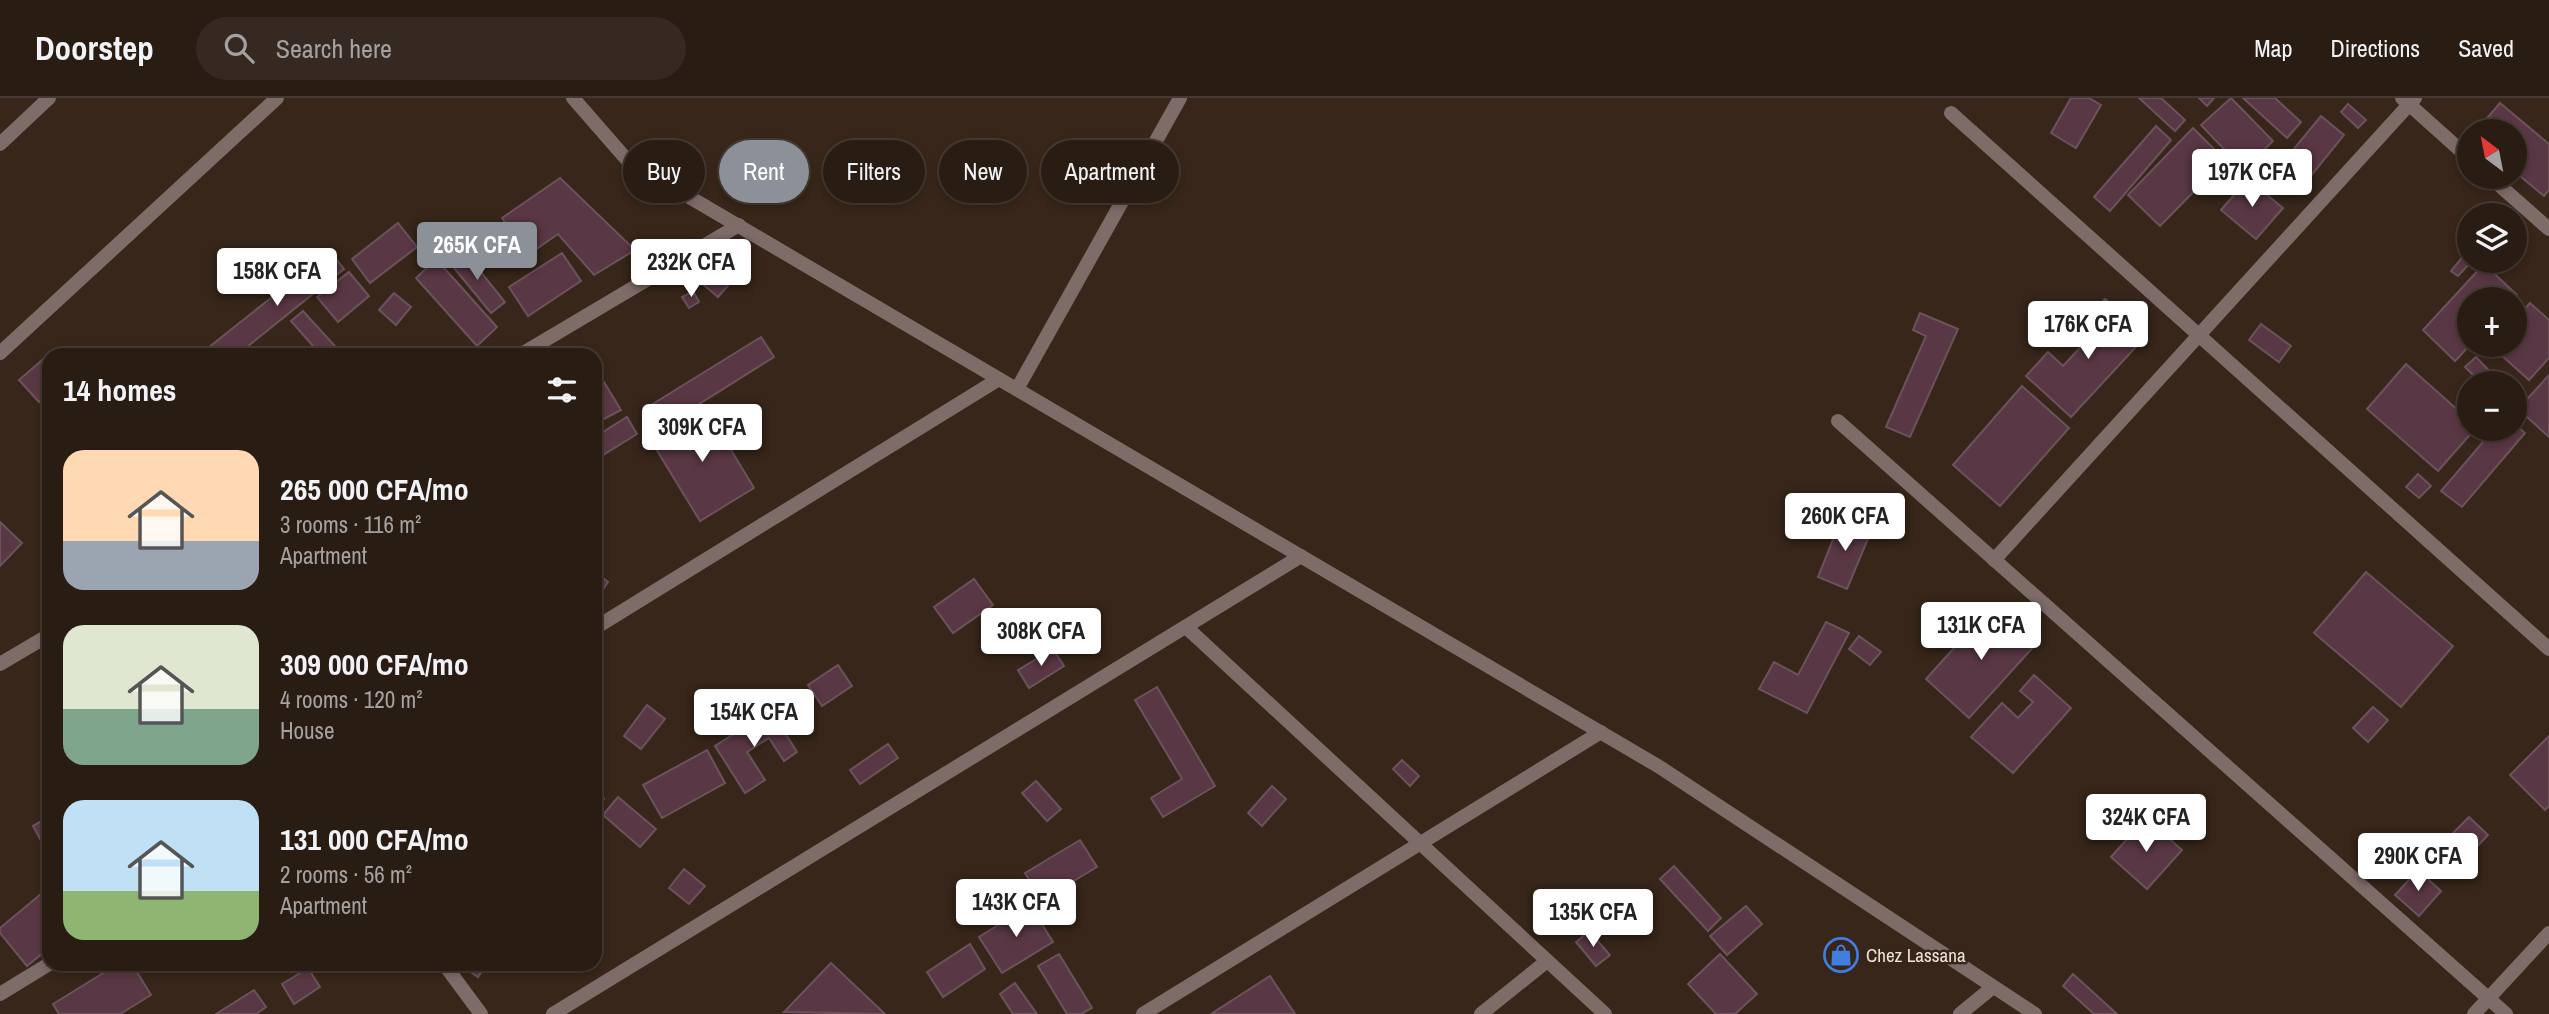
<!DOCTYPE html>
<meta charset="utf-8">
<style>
:root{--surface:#291c13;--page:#352921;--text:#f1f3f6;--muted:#a5a1a0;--line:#453a33;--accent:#8c9099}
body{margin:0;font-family:"Archivo Narrow",sans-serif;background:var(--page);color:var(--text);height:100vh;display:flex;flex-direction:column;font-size:26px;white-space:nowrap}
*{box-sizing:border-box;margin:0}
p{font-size:23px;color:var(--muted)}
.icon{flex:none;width:38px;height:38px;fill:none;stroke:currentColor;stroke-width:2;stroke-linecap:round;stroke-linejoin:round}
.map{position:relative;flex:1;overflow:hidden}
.details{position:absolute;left:42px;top:250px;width:560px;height:623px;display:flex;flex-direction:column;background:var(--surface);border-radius:21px;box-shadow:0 4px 10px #0003,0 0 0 2px var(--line)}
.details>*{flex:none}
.top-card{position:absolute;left:623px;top:42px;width:665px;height:63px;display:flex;gap:14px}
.needle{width:46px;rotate:328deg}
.fabs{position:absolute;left:2457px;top:21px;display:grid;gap:14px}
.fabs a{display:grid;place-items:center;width:70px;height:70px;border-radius:50%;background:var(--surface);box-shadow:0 4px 10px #0003,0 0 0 2px var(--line);font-size:35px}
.price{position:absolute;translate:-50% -60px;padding:0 16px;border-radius:7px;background:#fff;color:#222;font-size:23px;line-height:46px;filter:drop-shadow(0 2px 4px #0008)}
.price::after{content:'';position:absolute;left:50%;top:42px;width:21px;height:16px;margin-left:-10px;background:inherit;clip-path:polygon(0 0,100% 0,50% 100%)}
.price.current{background:var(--accent);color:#fff}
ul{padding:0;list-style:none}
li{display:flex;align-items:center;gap:21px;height:175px;padding:0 21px}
li span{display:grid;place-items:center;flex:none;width:196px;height:140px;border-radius:21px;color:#555}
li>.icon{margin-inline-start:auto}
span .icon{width:84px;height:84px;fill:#fffc;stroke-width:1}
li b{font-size:30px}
h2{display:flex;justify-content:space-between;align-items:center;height:84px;padding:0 21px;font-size:30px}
.pill{padding:0 24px;border-radius:32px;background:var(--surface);box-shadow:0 4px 10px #0003,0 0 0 2px var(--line);font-size:24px;line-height:63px}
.pill.current{background:var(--accent);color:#fff}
header{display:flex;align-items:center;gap:42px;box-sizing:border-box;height:98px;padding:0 35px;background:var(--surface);border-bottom:2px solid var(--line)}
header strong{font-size:33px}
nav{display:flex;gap:38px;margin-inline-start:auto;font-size:24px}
.search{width:490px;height:63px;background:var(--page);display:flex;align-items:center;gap:18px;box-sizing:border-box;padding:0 24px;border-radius:38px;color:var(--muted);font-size:26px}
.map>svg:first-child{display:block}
.building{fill:#5a3744;stroke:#6b535b;stroke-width:2}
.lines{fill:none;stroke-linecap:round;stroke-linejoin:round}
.street{stroke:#7e6c69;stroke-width:14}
.labels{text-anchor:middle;stroke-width:5;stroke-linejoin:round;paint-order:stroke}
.poi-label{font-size:19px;fill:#eee3da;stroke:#372619;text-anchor:start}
</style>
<header>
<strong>Doorstep</strong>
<div class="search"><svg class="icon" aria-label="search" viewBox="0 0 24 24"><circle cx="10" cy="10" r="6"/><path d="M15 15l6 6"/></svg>Search here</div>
<nav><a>Map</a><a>Directions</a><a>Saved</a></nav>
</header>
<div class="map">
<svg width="2549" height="916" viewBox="0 0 2549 916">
<rect width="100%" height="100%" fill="#372619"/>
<!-- building -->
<g class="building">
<polygon points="2071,0 2089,0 2101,7 2076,50 2051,35"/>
<polygon points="2139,0 2161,0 2185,22 2175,33"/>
<polygon points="2199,0 2214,0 2207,8"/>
<polygon points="2231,0 2273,43 2244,72 2201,27"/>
<polygon points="2243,0 2275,0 2301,24 2287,40"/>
<polygon points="2500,5 2549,46 2549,92 2544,98 2515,74 2515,33 2476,33"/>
<polygon points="2348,6 2366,22 2358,30 2341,14"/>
<polygon points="2321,18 2344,37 2298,94 2274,75"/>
<polygon points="2156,28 2171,42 2110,113 2094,99"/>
<polygon points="2193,30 2241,78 2225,94 2209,78 2160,128 2128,97"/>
<polygon points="560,80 635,152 594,177 558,136 528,157 502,120"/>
<polygon points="2248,81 2283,110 2256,141 2221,112"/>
<polygon points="398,125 417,149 370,185 352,161"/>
<polygon points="2469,151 2469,163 2472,163 2458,178 2451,173"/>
<polygon points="330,153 344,171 237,257 199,257"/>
<polygon points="464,153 505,204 491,215 450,165"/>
<polygon points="562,155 581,183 528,218 509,189"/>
<polygon points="436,161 497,229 477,248 416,180"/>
<polygon points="2484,166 2517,197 2513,201 2469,201 2470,247 2455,263 2423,232"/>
<polygon points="712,168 731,184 718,199 699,183"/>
<polygon points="349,174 369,198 338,224 317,199"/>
<polygon points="693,193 699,204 689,210 682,199"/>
<polygon points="394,195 411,209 396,227 379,212"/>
<polygon points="2105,201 2146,238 2071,319 2026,278 2048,254 2063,268 2103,225 2092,215"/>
<polygon points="2530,205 2549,222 2549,260 2529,282 2491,248 2515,247 2515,222"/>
<polygon points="303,213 343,257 321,257 291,223"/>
<polygon points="1920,215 1958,231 1910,339 1886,329 1926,238 1913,232"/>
<polygon points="2261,226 2291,248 2279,264 2249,242"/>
<polygon points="761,239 774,259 664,328 651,307"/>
<polygon points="589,251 592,257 577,257"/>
<polygon points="48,257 49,295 39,304 19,282"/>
<polygon points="2476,259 2500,284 2498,285 2481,285 2465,269"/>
<polygon points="2406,266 2469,322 2469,331 2475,331 2438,373 2367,311"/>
<polygon points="599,276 621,312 604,321 595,307 595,279"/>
<polygon points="2549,277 2549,339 2518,311"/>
<polygon points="2022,288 2069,330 2000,408 1953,367"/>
<polygon points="705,309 754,390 700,423 650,341"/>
<polygon points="627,319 637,336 595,362 595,339"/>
<polygon points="2515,326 2525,335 2462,409 2441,393 2494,331 2515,331"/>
<polygon points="2418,376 2431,388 2419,400 2406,389"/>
<polygon points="1842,419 1872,431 1847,491 1818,479"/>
<polygon points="0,424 22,445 0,468"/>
<polygon points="595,474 608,484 595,502"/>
<polygon points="2366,474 2453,548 2401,609 2314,535"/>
<polygon points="974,481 993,507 953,535 934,509"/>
<polygon points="1992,508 2036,546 1969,620 1926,581"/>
<polygon points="1826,524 1849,535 1807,615 1759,591 1774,564 1798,577"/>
<polygon points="1859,538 1881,554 1870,567 1849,551"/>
<polygon points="1053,551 1064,568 1029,590 1018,572"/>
<polygon points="838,567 852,588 822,608 808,587"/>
<polygon points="2034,577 2071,610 2013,675 1971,639 2002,605 2018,620 2033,604 2020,593"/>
<polygon points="1157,589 1215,688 1163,719 1151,700 1182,681 1135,602"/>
<polygon points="647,607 665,621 641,651 624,638"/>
<polygon points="2373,609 2388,622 2368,644 2353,630"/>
<polygon points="771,612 797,654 784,663 769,640 747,654 765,682 745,695 715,648"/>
<polygon points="2549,638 2549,708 2545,712 2510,677"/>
<polygon points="888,646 898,660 860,686 850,672"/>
<polygon points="707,652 725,685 662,720 643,687"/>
<polygon points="1402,662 1419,678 1410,688 1393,671"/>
<polygon points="1036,683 1061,711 1047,723 1022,695"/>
<polygon points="1272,688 1286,701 1262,728 1248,715"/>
<polygon points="595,693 604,701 595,713"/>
<polygon points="618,699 656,731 640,749 603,717"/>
<polygon points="49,719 49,747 45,750 33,728"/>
<polygon points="2469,719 2488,737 2470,756 2451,737"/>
<polygon points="2146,720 2182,752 2147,791 2111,759"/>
<polygon points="1080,742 1097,769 1042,802 1025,775"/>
<polygon points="1674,768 1721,820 1708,833 1660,781"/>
<polygon points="684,771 705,788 689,806 669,790"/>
<polygon points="2418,772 2441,793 2419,818 2395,797"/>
<polygon points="48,790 49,850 27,868 0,835 0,830"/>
<polygon points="1030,807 1053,844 1002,875 979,839"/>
<polygon points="1746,808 1762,826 1727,857 1710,838"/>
<polygon points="1589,833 1610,857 1596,868 1576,844"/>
<polygon points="970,846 985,871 943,899 927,874"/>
<polygon points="1059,856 1092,910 1081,916 1067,916 1038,868"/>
<polygon points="1720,856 1757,896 1735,916 1716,916 1688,886"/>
<polygon points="831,865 885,916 784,914"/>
<polygon points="118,866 132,866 151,897 120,916 59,916 53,906"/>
<polygon points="459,866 487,866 478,879"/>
<polygon points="308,870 320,889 294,906 282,886"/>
<polygon points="2073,876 2117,916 2094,916 2063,888"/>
<polygon points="1270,878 1295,916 1211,916"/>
<polygon points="1015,885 1037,916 1013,916 1000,896"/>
<polygon points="254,892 266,909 256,916 216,916"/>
</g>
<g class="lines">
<!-- street -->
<g class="street">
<polyline points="573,0 628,63 1658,668 2035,916"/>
<polyline points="2402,0 2469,60"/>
<polyline points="1951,15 2549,551"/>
<polyline points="0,46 49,0"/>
<polyline points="2490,79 2549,131"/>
<polyline points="0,255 277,0"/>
<polyline points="520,257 739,127"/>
<polyline points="1017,291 1180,0"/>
<polyline points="1838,323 2506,916"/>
<polyline points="1994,462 2415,0"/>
<polyline points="1186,529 1605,916"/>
<polyline points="595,530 999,281"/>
<polyline points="0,566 49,537"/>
<polyline points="444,866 481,916"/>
<polyline points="0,896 49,866"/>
<polyline points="553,916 1301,458"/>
<polyline points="1143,916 1601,634"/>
<polyline points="1481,916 1547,863"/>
<polyline points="1960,916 1993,889"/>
<polyline points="2474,916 2549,835"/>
</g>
</g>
<!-- icons -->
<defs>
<g id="shop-ring" transform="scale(1.75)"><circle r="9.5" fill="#372619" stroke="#3f7fe0" stroke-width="1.5"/><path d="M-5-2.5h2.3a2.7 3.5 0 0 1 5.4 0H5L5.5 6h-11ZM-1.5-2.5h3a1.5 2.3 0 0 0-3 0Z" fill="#3f7fe0"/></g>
</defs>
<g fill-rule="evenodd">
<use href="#shop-ring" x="1841" y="857"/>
</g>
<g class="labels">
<!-- poi labels -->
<g class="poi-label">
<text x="1866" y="864">Chez Lassana</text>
</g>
</g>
</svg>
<div class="fabs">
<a><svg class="needle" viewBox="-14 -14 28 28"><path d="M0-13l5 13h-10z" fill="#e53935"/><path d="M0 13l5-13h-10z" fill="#a5a1a0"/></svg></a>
<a><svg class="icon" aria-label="layers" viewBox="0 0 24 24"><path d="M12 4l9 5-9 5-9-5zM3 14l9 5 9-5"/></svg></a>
<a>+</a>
<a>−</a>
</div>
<b class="price" style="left:2252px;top:111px">197K CFA</b>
<b class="price current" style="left:477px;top:184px">265K CFA</b>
<b class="price" style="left:691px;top:201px">232K CFA</b>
<b class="price" style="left:277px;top:210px">158K CFA</b>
<b class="price" style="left:2088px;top:263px">176K CFA</b>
<b class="price" style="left:702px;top:366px">309K CFA</b>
<b class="price" style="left:1845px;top:455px">260K CFA</b>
<b class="price" style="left:1981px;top:564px">131K CFA</b>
<b class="price" style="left:1041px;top:570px">308K CFA</b>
<b class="price" style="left:754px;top:651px">154K CFA</b>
<b class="price" style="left:2146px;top:756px">324K CFA</b>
<b class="price" style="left:2418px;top:795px">290K CFA</b>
<b class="price" style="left:1016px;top:841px">143K CFA</b>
<b class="price" style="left:1593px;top:851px">135K CFA</b>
<div class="top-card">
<a class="pill">Buy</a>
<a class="pill current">Rent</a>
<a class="pill">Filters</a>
<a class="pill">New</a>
<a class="pill">Apartment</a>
</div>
<section class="details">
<h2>14 homes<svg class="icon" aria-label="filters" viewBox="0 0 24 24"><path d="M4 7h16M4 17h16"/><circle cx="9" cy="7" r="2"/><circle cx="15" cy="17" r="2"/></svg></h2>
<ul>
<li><span style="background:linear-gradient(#ffd9b3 65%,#9aa5b1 0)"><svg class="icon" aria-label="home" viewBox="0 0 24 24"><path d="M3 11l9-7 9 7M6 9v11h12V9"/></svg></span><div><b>265 000 CFA/mo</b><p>3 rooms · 116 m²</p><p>Apartment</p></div></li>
<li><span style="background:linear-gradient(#dfe7d0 60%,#7fa58c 0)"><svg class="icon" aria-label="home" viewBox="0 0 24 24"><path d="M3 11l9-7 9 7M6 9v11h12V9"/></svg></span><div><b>309 000 CFA/mo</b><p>4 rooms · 120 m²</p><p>House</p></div></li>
<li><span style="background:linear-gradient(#bfe0f5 65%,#8fb573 0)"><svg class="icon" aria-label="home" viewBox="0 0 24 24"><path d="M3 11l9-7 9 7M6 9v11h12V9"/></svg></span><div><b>131 000 CFA/mo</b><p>2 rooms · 56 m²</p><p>Apartment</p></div></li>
</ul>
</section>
</div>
